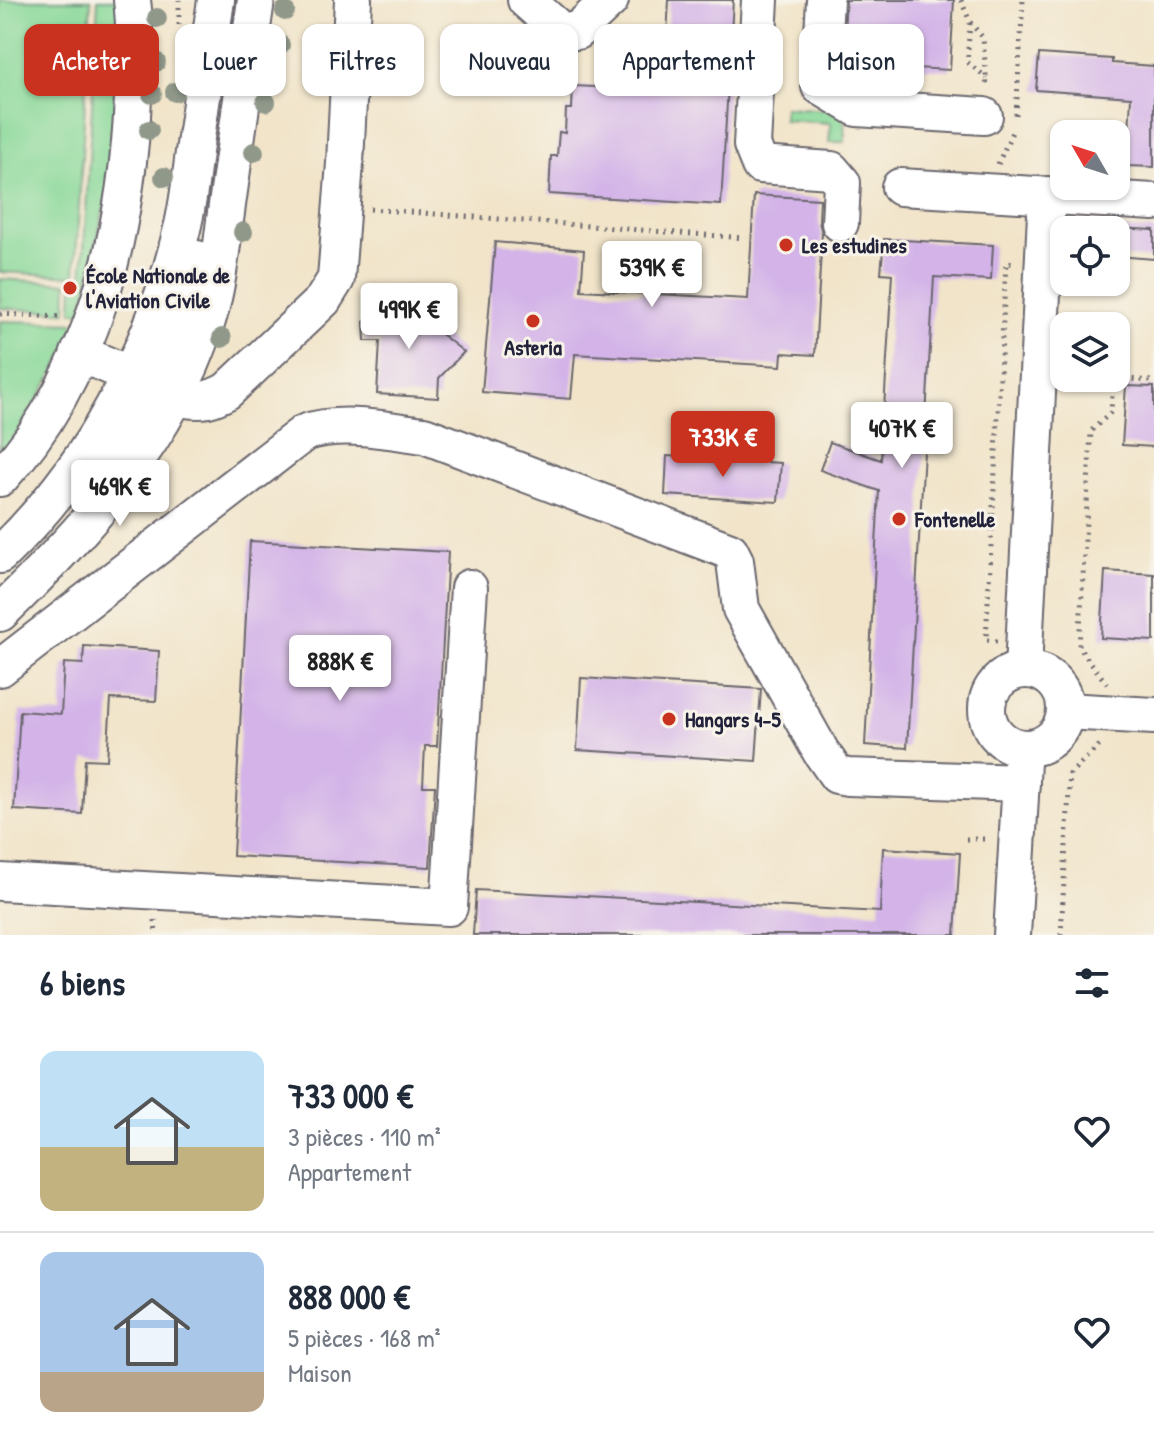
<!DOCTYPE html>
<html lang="fr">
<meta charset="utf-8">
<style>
:root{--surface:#fff;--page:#f6f6f7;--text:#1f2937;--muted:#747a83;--line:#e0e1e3;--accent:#c8321e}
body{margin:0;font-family:"Patrick Hand",sans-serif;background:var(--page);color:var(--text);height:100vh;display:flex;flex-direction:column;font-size:30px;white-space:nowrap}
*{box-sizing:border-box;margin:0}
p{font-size:26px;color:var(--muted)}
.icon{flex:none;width:44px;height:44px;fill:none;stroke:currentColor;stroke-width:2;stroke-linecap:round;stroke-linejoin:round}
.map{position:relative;height:935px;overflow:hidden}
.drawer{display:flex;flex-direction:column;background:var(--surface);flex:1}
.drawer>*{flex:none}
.banner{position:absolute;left:24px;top:24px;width:1106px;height:72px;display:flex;gap:16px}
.needle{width:52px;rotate:309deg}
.tools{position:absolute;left:1050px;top:120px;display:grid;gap:16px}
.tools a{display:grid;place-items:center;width:80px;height:80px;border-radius:16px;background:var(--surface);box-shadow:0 2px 6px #0004;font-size:40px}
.price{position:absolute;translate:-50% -68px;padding:0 18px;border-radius:8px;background:#fff;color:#222;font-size:26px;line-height:52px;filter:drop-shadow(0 2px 4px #0008)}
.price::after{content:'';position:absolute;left:50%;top:48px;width:24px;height:18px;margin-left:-12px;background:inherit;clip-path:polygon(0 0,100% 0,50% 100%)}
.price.active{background:var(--accent);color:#fff}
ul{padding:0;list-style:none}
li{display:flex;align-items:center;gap:24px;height:200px;padding:0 40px}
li+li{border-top:2px solid var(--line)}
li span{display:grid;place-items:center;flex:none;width:224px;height:160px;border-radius:16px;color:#555}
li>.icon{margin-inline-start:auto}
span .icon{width:96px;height:96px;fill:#fffc;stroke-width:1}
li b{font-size:34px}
h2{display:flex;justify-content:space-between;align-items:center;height:96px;padding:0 40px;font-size:34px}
.chip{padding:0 28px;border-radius:16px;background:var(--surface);box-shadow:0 2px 6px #0004;font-size:28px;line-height:72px}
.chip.active{background:var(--accent);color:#fff}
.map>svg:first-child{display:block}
.green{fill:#87d898;stroke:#547d6a;stroke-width:2}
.building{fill:#d3b3e8}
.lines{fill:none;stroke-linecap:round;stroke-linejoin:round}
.minor-casing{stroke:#6a666d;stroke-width:40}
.path{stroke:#6a666d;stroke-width:5;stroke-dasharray:2 6;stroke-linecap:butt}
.minor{stroke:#fff;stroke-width:36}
.tree{fill:#90988a}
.poi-dot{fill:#c8321e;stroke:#f7f3e8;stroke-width:3}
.labels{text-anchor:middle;stroke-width:6;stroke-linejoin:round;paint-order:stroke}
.poi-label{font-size:22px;font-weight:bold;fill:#22223b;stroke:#f7f3e8;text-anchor:start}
</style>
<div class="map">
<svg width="1154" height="935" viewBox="0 0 1154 935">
<rect width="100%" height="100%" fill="#f7f3e8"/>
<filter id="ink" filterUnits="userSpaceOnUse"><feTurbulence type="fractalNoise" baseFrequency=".0125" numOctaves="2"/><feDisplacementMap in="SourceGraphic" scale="16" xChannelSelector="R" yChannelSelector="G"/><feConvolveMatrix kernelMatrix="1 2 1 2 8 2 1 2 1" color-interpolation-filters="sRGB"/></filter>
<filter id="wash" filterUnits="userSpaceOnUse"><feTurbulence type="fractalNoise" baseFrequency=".006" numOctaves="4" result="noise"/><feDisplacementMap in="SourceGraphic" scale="32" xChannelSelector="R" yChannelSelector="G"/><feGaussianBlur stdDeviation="1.8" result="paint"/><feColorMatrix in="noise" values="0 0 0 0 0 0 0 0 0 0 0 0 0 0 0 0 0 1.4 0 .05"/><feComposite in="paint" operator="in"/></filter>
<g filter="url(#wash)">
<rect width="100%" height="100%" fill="#f1e4c9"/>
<!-- green -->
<g class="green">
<polygon points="0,0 91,0 75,276 0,272"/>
<polygon points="98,0 123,0 122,122 82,312 72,312 73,283 82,283"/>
<polygon points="784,107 844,111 845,142 829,142 831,123 783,120"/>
<polygon points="0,279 67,283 66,312 0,308"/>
<polygon points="0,321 78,323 60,362 0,463"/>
</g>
<g id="blocks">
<!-- building -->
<g class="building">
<polygon points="669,0 733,0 721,205 549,194 551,156 557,156 559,132 565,133 566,109 572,109 573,86 664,90"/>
<polygon points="846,0 954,0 950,70 842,64"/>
<polygon points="1039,54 1112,59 1112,63 1154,66 1154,167 1127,166 1131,97 1036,90"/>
<polygon points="754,195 820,199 819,222 822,233 815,355 782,353 781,366 575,354 571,399 482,392 495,242 584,250 581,290 748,299"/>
<polygon points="1116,228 1154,230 1154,259 1116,256"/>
<polygon points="884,239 993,245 991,280 934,277 907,748 865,745 879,491 820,470 830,442 881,460 892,274 881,273"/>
<polygon points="386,302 414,303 416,312 422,312 423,320 464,352 439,378 438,398 377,394 380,341 365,341 364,322"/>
<polygon points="1126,386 1154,387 1154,447 1122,445"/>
<polygon points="667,456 781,463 778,502 665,495"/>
<polygon points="250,541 448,552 437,746 425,746 423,786 435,786 430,867 233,856"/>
<polygon points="1105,571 1154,574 1154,641 1101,638"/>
<polygon points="84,646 159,651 156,701 111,699 107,760 85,759 82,814 14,810 20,711 61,714 64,663 83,664"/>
<polygon points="581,678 761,689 756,761 577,750"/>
<polygon points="883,848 960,853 955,935 473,935 476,890 880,912"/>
</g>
</g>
</g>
<g filter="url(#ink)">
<use href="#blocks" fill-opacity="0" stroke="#6a666d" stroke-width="2"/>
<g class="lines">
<!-- minor casing -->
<g class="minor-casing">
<g id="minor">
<polyline points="526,0 561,31 577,31 610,0"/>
<polyline points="760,0 752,145 760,165 831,170 842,183 840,223"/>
<polyline points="825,0 820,86 857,108 984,116"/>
<polyline points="900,187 1154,202"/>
<path d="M 79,353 L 186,399 C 203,402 212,399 227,391 L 323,300 L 336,279 L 345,163 L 353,0"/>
<path d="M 110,460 C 148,395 179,332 197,259"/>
<path d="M 0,478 C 94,377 127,231 133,98 C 134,65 136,32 132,0"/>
<path d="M 0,555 C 91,468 153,352 182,229 C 189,202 191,173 195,145 C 202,97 209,48 216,0"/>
<path d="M 0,613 C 85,531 170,438 206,324 C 219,284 222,240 228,198 C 237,132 247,66 256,0"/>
<path d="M 0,668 L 304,433 C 341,420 386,430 424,435 L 730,551 L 735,561 L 741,609 L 821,752 L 837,775 L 848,777 L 1021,783"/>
<circle cx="1026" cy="709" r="39"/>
<polyline points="1023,670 1047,195"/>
<polyline points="1065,711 1154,716"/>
<polyline points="0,882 449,907 469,588"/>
<polyline points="1012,935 1022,762"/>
</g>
</g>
<!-- path -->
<g class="path">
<polyline points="961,0 970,22 983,38 987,88"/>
<polyline points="970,23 967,62 987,78"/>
<polyline points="179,25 179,0"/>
<polyline points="1016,115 1023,0"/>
<polyline points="998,164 1012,132"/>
<polyline points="370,209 744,238"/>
<polyline points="0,314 63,317"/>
<polyline points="997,641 986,640 1006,263 1016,264"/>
<polyline points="1107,684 1079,647 1091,431 1111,412 1113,378 1154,381"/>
<path d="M 988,753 C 985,745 978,739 975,731 C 964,705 978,685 994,666"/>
<polyline points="966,839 988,839"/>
<polyline points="155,920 156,935"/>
<polyline points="1061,935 1070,774 1103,742"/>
</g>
<!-- minor -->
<use href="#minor" class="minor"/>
</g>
<!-- trees -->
<g class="tree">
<circle cx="285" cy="11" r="10"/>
<circle cx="157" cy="18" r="10"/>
<circle cx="280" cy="45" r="10"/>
<circle cx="156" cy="62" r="10"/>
<circle cx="272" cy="76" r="10"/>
<circle cx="175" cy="92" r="10"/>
<circle cx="152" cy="94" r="10"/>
<circle cx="266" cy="102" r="10"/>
<circle cx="149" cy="130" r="10"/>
<circle cx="254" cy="152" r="10"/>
<circle cx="164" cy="177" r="10"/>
<circle cx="243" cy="232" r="10"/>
<circle cx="222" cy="338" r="10"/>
</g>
</g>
<!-- markers -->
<g class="poi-dot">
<circle cx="786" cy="245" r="8"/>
<circle cx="70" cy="288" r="8"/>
<circle cx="533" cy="321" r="8"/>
<circle cx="899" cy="519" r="8"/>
<circle cx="669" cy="719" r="8"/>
</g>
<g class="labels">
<!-- poi labels -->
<g class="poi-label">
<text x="802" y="253">Les estudines</text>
<text x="86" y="283">École Nationale de<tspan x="86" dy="25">l'Aviation Civile</tspan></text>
<text x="533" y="355" text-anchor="middle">Asteria</text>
<text x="915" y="527">Fontenelle</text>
<text x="685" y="727">Hangars 4-5</text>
</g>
</g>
</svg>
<div class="tools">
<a><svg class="needle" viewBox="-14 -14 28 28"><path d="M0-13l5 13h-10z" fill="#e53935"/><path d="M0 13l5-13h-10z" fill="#747a83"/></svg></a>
<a><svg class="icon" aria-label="locate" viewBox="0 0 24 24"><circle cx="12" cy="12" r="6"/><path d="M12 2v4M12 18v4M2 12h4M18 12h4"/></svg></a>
<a><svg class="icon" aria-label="layers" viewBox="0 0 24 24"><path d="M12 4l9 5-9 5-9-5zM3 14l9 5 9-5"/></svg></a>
</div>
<b class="price" style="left:652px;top:309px">539K €</b>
<b class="price" style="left:409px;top:351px">499K €</b>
<b class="price" style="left:902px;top:470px">407K €</b>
<b class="price active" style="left:723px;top:479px">733K €</b>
<b class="price" style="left:120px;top:528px">469K €</b>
<b class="price" style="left:340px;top:703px">888K €</b>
<div class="banner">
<a class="chip active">Acheter</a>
<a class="chip">Louer</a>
<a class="chip">Filtres</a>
<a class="chip">Nouveau</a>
<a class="chip">Appartement</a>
<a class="chip">Maison</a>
</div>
</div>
<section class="drawer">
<h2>6 biens<svg class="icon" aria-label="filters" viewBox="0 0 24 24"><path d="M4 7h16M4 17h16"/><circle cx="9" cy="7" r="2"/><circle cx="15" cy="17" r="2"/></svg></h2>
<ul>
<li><span style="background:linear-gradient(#bfe0f5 60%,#c2b280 0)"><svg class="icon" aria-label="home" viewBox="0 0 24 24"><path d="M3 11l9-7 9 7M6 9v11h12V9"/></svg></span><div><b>733 000 €</b><p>3 pièces · 110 m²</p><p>Appartement</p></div><svg class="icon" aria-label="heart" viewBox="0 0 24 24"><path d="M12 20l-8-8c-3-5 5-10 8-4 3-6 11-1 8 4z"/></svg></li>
<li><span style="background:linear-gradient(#a9c7e8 75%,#b9a48a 0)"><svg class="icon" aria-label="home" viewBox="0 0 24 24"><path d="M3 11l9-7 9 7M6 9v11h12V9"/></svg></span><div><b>888 000 €</b><p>5 pièces · 168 m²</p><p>Maison</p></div><svg class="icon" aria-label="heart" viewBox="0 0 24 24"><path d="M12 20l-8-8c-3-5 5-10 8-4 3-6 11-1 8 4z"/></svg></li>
</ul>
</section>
